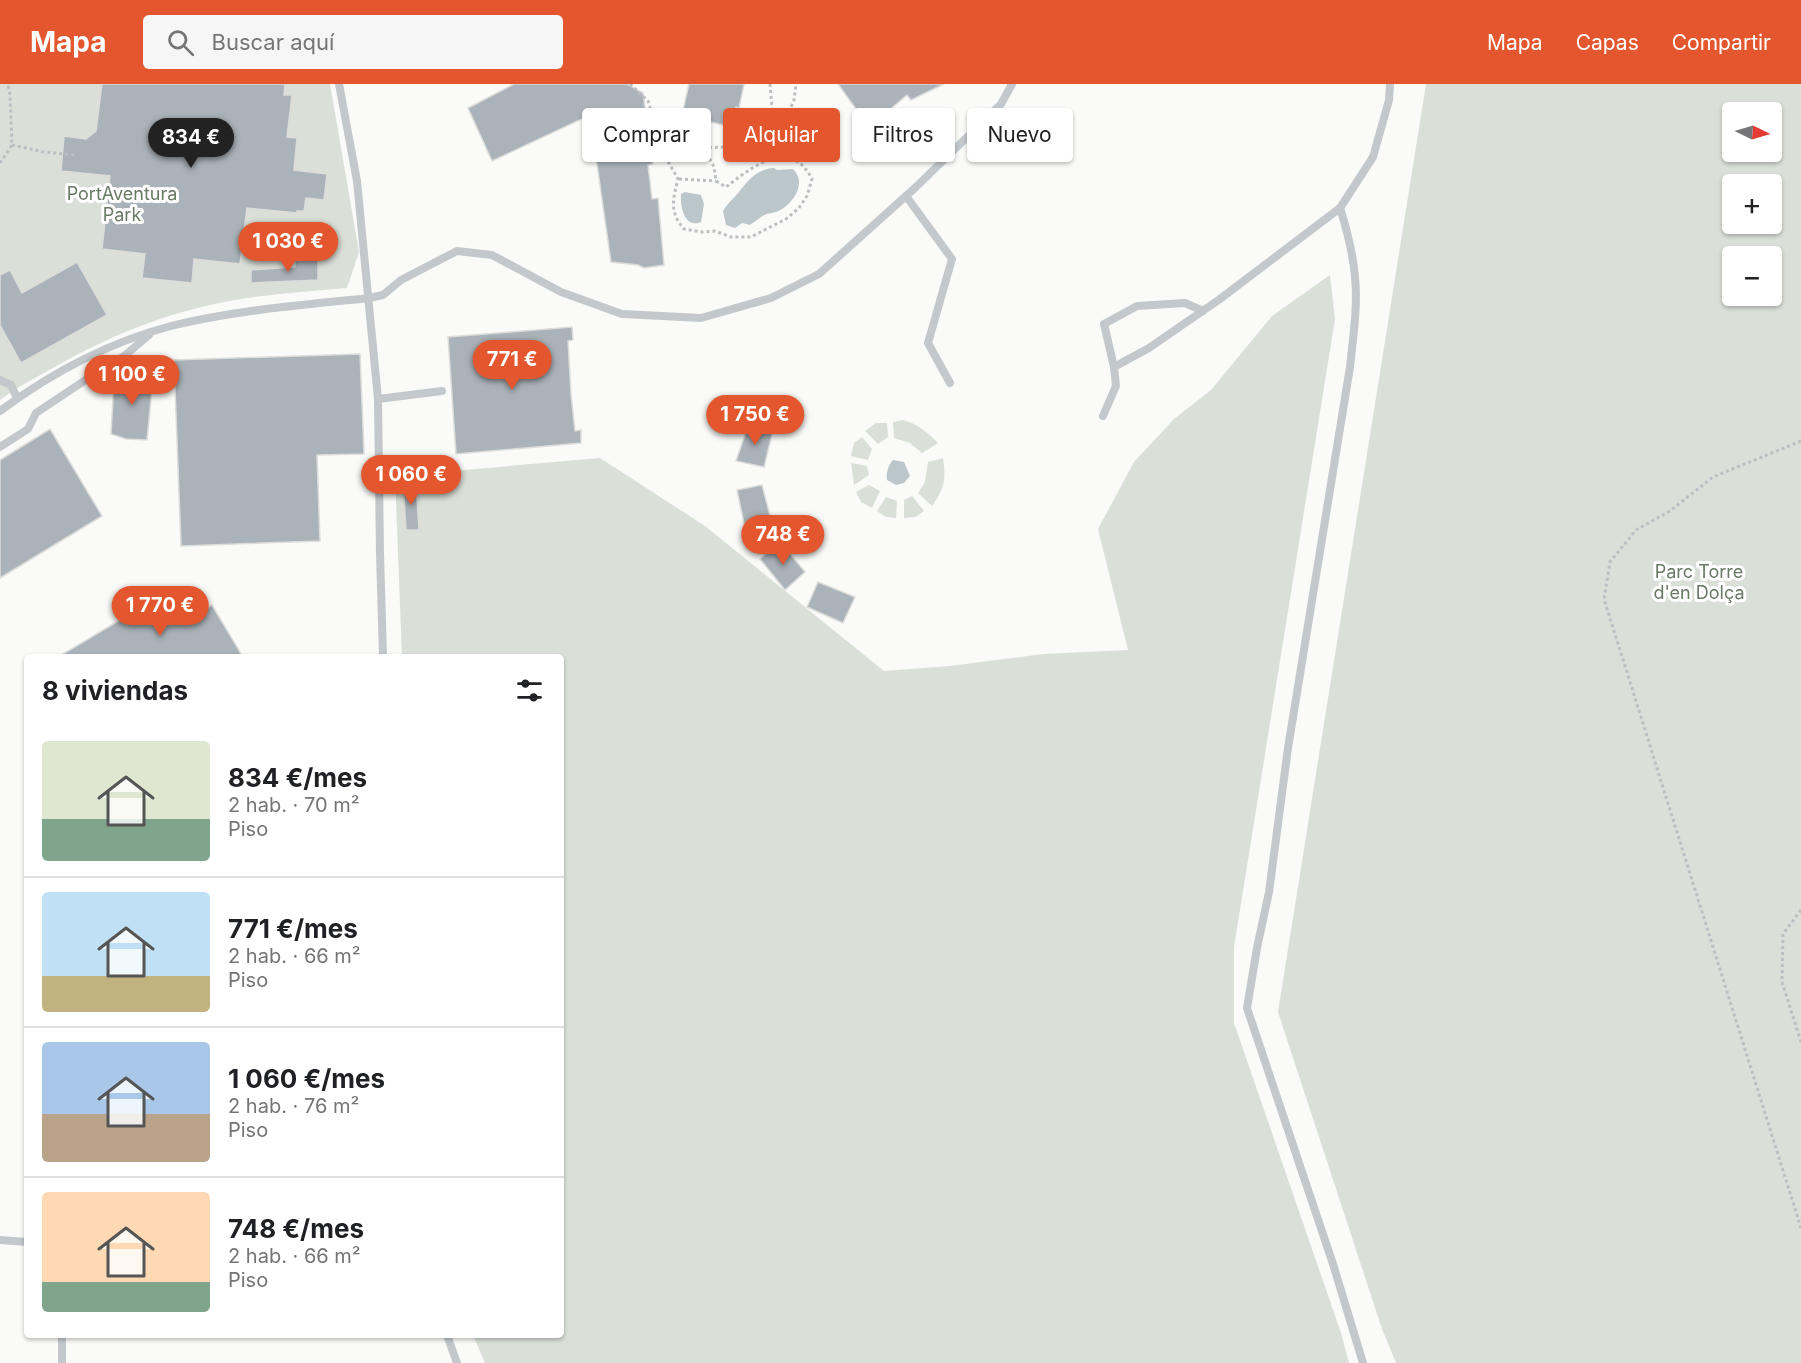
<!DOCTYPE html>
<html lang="es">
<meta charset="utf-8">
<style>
:root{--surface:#fff;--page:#f6f6f6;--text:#202124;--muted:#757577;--line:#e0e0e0;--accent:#e4572e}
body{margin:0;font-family:Inter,sans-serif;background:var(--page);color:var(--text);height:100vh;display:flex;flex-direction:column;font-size:22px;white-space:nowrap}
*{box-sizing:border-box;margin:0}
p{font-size:20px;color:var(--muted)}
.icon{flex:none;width:33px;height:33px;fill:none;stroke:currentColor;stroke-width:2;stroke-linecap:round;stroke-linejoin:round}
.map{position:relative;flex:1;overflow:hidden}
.drawer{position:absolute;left:24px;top:570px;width:540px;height:684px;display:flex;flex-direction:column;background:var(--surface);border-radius:6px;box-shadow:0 2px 4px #0004}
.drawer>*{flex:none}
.top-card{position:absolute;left:582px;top:24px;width:570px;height:54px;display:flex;gap:12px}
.needle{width:39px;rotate:95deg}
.buttons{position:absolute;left:1722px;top:18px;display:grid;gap:12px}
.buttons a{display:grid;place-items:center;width:60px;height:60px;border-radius:6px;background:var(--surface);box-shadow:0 2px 4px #0004;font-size:30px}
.price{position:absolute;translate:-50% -51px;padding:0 14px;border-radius:21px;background:var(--accent);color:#fff;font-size:20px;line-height:39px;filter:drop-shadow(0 2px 3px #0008)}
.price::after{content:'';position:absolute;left:50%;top:36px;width:18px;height:14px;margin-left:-9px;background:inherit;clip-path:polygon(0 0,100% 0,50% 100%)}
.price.current{background:#222;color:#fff}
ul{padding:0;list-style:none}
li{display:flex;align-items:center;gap:18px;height:150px;padding:0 18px}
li+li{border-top:2px solid var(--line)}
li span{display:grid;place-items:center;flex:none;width:168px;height:120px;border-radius:6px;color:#555}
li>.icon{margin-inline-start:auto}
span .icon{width:72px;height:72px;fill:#fffc;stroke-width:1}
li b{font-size:26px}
h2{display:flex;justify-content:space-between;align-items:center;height:72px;padding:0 18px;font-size:26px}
.chip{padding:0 21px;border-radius:6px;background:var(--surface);box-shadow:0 2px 4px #0004;font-size:21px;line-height:54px}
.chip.current{background:var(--accent);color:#fff}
header{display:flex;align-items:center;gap:36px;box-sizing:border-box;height:84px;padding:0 30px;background:var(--accent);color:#fff}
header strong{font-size:28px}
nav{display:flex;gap:33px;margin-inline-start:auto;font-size:21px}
.search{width:420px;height:54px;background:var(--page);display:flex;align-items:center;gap:15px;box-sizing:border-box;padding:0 21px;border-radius:6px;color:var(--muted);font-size:22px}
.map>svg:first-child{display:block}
.green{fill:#dadfd7;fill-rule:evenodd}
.water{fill:#bbc7cb}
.building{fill:#aab3b9;stroke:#dcdcda;stroke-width:1.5}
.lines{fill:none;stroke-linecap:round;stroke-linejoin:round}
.path{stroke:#bbbfc2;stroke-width:3;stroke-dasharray:3 3;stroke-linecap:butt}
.service{stroke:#c3c8cc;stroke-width:8}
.labels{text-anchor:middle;stroke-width:6;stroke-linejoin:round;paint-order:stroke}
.park-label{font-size:18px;fill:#687a64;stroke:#fff}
</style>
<header>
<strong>Mapa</strong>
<div class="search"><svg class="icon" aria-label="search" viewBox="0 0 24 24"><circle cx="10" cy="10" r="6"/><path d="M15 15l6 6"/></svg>Buscar aquí</div>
<nav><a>Mapa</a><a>Capas</a><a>Compartir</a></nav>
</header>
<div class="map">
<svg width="1801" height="1279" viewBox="0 0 1801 1279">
<rect width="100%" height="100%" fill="#fafaf8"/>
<!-- green -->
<g class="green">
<path d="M 0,0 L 330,0 L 359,168 L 347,204 C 314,207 280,209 247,214 C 175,225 114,249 51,285 C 33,295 16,304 0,316 Z"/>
<path d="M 1426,0 L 1801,0 L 1801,1279 L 1396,1279 L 1382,1245 L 1278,928 ZM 1732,28 L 1772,28 L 1772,68 L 1732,68 ZM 1732,100 L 1772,100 L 1772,140 L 1732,140 ZM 1732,172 L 1772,172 L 1772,212 L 1732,212 Z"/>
<polygon points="1330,191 1335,235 1234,863 1234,939 1341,1249 1349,1279 485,1279 473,1251 561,1251 561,573 402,573 395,392 600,374 705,442 884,587 950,582 1044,570 1128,566 1098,445 1134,378 1174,335 1211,306 1272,232"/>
<path d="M 903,336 C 918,340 927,348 938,359 L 922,369 L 910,359 L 894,354 L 893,338 Z"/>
<polygon points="876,339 887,339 888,353 878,360 865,347"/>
<polygon points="862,353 872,365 868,376 851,372 854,359"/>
<path d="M 943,374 C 946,396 945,404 932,422 L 918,409 L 925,398 L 928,378 Z"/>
<polygon points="851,379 867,382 869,391 854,401"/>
<polygon points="869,401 880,407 872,424 861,418 856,408"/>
<polygon points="912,412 924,427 916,433 904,434 904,416"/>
<polygon points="886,413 897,417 896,434 886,433 877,427"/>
</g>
<!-- water -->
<g class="water">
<path d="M 774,84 L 777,86 L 793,85 C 808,99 792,122 776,128 C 773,129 770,129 767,130 C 761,132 755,138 750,141 L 742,139 L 735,144 L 726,141 L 723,127 C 727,120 733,115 739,108 C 748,96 757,85 774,84 Z"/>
<path d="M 685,108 L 701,111 L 704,120 L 701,138 C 684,145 680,122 681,110 Z"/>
<path d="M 893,376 L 904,378 L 910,392 L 904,399 L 896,401 L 887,396 C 886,389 888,381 893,376 Z"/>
</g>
<!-- building -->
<g class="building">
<polygon points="102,0 285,0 284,11 292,11 287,53 297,54 294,86 327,90 324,116 306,114 304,127 297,127 297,129 247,124 240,180 194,175 192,199 142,194 145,170 102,165 110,92 61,87 64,52 86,55 96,47"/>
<polygon points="514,0 627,0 643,9 653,80 648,81 652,115 658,114 664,181 644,184 638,181 611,178 590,31 492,77 468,24"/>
<polygon points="689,0 744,0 739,24 736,23 731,43 682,31"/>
<polygon points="838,0 944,0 911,16 907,11 869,43"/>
<polygon points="318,175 318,196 251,199 251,186 295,183 295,176"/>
<polygon points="77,178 107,231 21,279 0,241 0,191 10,186 22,209"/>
<polygon points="572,243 573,256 568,257 571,310 575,347 581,346 581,359 456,370 448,253"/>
<polygon points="360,270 364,370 317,371 320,457 181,462 174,276"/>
<polygon points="154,284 147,356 126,355 111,350 114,297"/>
<polygon points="749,339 773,346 764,383 736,377"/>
<polygon points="50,345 102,432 0,494 0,376"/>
<polygon points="416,398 419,446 406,446 403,399"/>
<polygon points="762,401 772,439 745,444 737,406"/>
<polygon points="780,458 805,488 785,506 760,475"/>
<polygon points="818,498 855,513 843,539 807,523"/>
<polygon points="155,515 169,538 177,534 180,540 212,521 243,573 58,573"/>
</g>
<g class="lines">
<!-- path -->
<g class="path">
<polyline points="630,0 648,17 655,39 671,50 704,64 724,63 744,56 757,42 789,28 794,16 796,0"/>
<polyline points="770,0 773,35"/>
<path d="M 655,39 L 655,54 L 678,95 C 673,115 669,128 684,145 L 702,148 L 715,147 L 731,153 L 751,153 L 786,135 L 799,124 L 807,112 L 812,95 C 790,52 752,83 726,103 L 716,97 L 714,83 L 704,64"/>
<polyline points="12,61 44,68 77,71"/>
<polyline points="0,79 12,61 10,11 8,0"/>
<polyline points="679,95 716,97"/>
<polyline points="1801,357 1713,393 1670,427 1636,446 1610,478 1604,515 1801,1144"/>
<polyline points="1801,826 1783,850 1782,898 1801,958"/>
</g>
<!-- service -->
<g class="service">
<polyline points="339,0 357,97 378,315 380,469 383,573"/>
<polyline points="906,112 952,175 928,259 950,299"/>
<path d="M 1340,124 C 1347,146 1353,169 1355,193 C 1358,223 1353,253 1350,283 L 1288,664 L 1269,808 L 1257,864 L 1247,924 L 1333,1180 L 1363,1279"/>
<polyline points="1114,283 1149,264 1220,215 1340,124 1373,73 1389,16 1390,0"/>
<polyline points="0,296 11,301 17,314"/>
<polyline points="378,315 442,307"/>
<path d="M 0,327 C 50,290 110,258 171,242 C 235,226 303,221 369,214 L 383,211 L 401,196 L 457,167 L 492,171 L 561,208 L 622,230 L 701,234 L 771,214 L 819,190 L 916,103 L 1001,20 L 1012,0"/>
<polyline points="1103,332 1116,302 1114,283 1104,240 1137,222 1185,219 1203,227"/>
<polyline points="0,363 28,345 36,329 87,295 123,273 149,251"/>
<polyline points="0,1156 27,1158"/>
<polyline points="62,1251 62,1279"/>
<polyline points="447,1251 457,1279"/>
</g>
</g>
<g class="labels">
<!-- park labels -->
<g class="park-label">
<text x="122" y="116">PortAventura<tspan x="122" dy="21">Park</tspan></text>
<text x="1699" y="494">Parc Torre<tspan x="1699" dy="21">d'en Dolça</tspan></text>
</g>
</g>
</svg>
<div class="buttons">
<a><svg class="needle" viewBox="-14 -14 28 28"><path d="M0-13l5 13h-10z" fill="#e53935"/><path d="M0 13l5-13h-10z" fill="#757577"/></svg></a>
<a>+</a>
<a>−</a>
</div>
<b class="price current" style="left:191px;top:85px">834 €</b>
<b class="price" style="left:288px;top:189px">1 030 €</b>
<b class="price" style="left:512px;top:307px">771 €</b>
<b class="price" style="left:132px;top:322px">1 100 €</b>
<b class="price" style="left:755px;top:362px">1 750 €</b>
<b class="price" style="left:411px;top:422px">1 060 €</b>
<b class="price" style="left:783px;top:482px">748 €</b>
<b class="price" style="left:160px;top:553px">1 770 €</b>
<div class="top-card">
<a class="chip">Comprar</a>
<a class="chip current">Alquilar</a>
<a class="chip">Filtros</a>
<a class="chip">Nuevo</a>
</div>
<section class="drawer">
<h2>8 viviendas<svg class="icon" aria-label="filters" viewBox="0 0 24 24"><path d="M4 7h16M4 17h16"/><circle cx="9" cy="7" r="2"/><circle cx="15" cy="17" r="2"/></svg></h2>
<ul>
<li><span style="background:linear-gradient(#dfe7d0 65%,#7fa58c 0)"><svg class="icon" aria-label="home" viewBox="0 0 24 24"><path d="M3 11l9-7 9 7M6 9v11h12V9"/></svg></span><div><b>834 €/mes</b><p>2 hab. · 70 m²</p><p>Piso</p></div></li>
<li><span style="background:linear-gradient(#bfe0f5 70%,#c2b280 0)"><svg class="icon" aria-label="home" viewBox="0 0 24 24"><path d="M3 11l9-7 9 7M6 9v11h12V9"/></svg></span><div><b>771 €/mes</b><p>2 hab. · 66 m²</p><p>Piso</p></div></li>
<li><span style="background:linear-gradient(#a9c7e8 60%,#b9a48a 0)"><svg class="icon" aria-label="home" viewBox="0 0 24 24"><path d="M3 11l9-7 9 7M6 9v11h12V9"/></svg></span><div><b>1 060 €/mes</b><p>2 hab. · 76 m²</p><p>Piso</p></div></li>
<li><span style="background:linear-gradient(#ffd9b3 75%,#7fa58c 0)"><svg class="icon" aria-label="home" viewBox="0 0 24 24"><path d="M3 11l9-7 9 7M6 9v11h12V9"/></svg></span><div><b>748 €/mes</b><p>2 hab. · 66 m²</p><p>Piso</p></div></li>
</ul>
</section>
</div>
